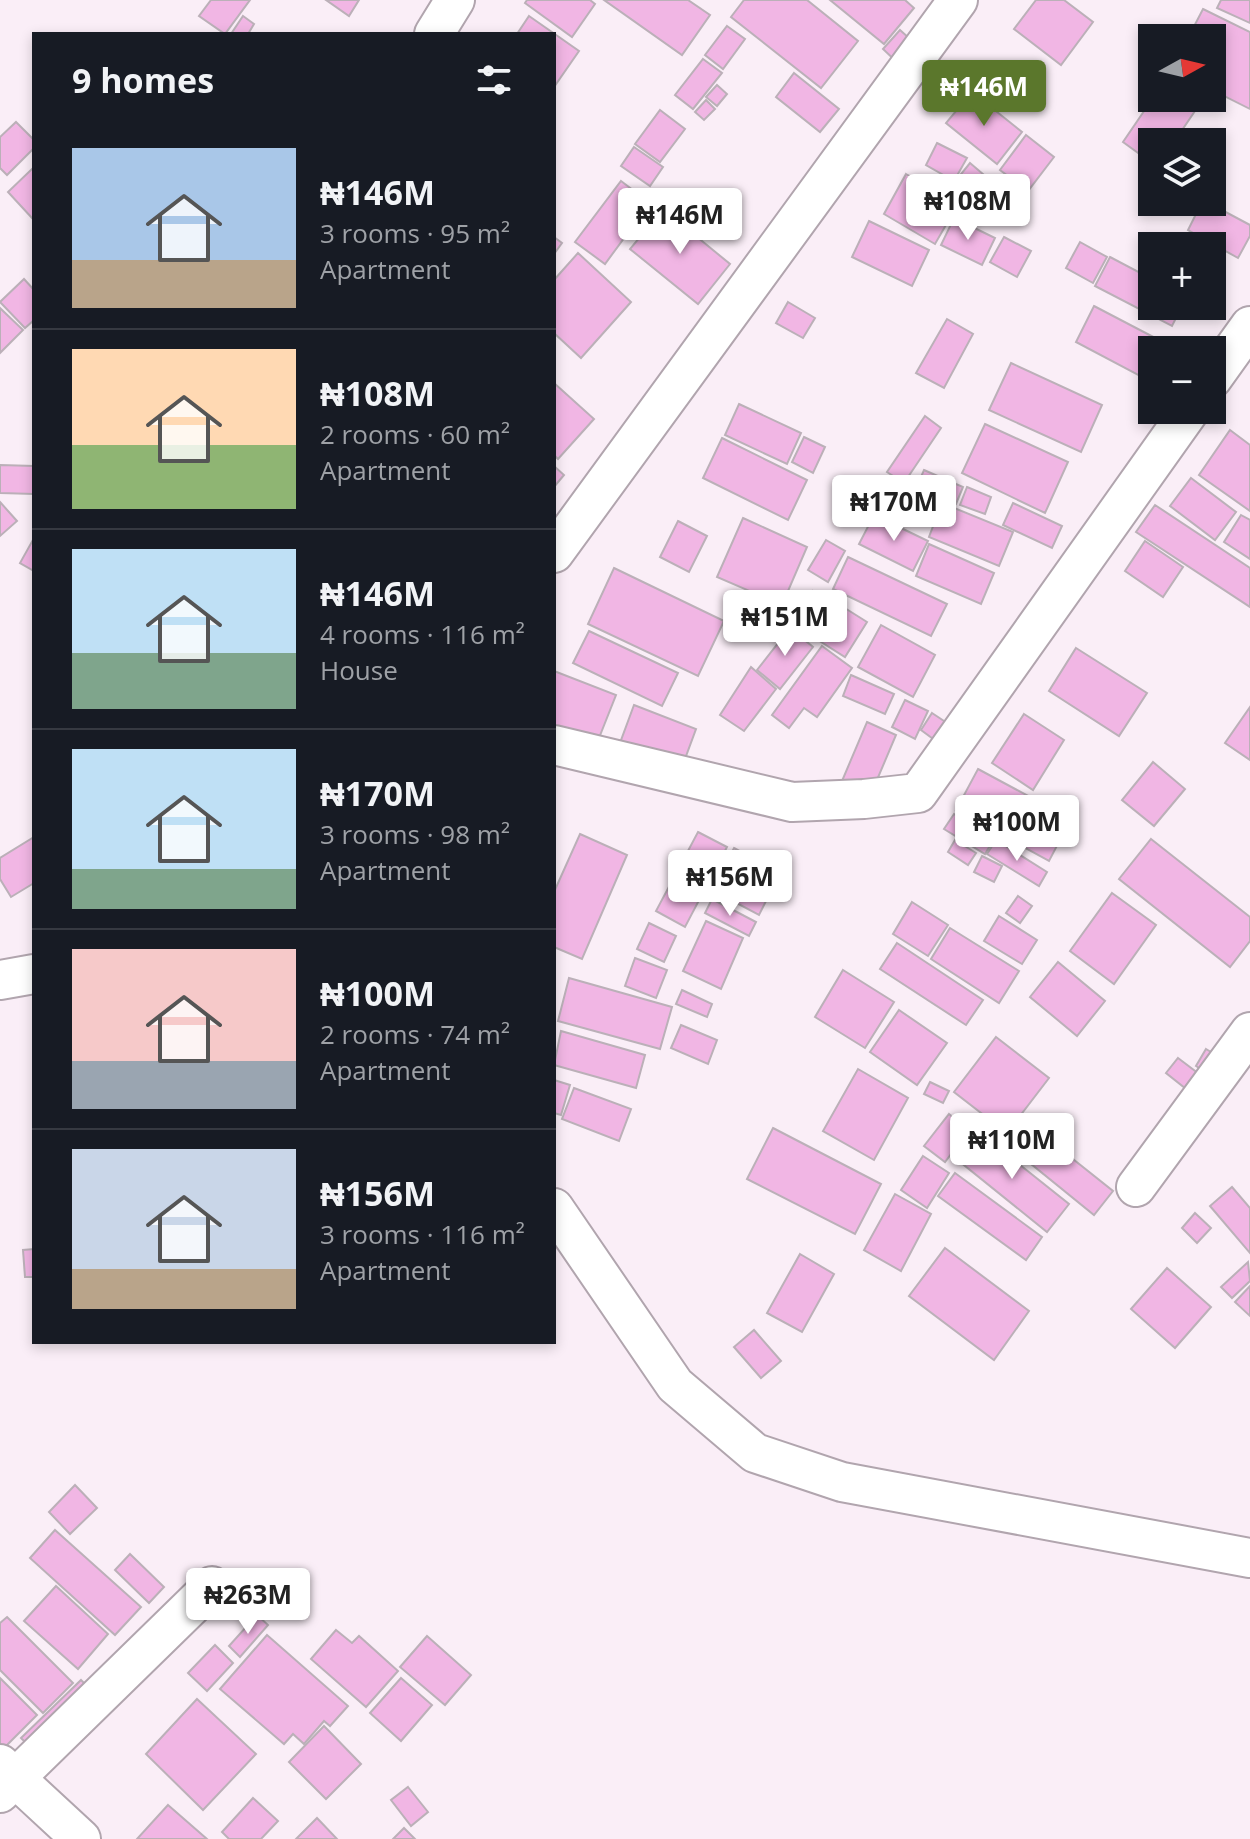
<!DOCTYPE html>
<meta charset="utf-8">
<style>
:root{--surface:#171b24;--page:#20242c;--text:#f1f3f6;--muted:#9ea1a6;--line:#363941;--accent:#5b772c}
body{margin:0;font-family:"Open Sans",sans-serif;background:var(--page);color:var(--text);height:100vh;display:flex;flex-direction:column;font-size:30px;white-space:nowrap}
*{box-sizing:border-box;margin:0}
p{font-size:26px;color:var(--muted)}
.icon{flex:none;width:44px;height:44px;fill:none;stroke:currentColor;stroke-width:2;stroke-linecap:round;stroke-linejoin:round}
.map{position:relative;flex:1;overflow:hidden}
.details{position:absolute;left:32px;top:32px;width:524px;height:1312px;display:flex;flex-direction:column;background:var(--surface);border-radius:0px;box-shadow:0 4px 12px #0003}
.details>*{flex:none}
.needle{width:52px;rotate:82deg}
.buttons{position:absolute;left:1138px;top:24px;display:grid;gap:16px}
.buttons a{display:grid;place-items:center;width:88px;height:88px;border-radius:0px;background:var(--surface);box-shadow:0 4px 12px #0003;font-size:40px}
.price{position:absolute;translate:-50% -68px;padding:0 18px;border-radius:8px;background:#fff;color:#222;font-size:26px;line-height:52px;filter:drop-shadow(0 2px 4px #0008)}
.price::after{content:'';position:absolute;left:50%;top:48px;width:24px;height:18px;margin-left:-12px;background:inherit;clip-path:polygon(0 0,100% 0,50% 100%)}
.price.selected{background:var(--accent);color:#fff}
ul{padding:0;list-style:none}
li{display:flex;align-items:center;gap:24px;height:200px;padding:0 40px}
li+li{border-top:2px solid var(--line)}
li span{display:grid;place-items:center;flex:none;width:224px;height:160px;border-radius:0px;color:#555}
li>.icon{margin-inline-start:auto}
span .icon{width:96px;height:96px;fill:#fffc;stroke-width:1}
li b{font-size:34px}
h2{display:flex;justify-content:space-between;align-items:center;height:96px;padding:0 40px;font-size:34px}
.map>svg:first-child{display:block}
.building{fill:#f1b6e4;stroke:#bbb0b8;stroke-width:2}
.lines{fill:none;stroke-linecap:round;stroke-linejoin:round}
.minor-casing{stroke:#b1a5ae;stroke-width:42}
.minor{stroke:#fff;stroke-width:38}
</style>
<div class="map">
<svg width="1250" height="1839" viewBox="0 0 1250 1839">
<rect width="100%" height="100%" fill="#faeef7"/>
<!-- building -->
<g class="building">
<polygon points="211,0 250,0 225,34 199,16"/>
<polygon points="326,0 359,0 349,16"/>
<polygon points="527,0 590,0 595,4 572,37 525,3"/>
<polygon points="604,0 688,0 710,15 682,55"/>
<polygon points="744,0 807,0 858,41 821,88 731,17"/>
<polygon points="830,0 905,0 914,8 884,44"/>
<polygon points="1036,0 1064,0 1093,22 1061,65 1014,29"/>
<polygon points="1221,0 1250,0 1250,23 1217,8"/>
<polygon points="1203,9 1250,32 1250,109 1212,90 1212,38 1188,38"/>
<polygon points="243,16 254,24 248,34 231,34"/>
<polygon points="529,16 579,51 554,87 554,34 517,34"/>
<polygon points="727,26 745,39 723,69 705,55"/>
<polygon points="900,30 919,47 902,67 883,49"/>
<polygon points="703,59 722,73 693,109 675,95"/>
<polygon points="984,62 1014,81 1001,102 970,82"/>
<polygon points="794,73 839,109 820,132 776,97"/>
<polygon points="717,85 727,94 717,106 706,97"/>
<polygon points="972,92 1022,132 997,164 946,123"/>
<polygon points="1153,98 1195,98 1201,102 1174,142 1152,142 1152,163 1123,142"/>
<polygon points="706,100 715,109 704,120 695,112"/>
<polygon points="660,110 685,129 660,162 635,144"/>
<polygon points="16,122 34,140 34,148 7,175 0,168 0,137"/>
<polygon points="1026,135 1054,157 1028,191 1000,170"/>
<polygon points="937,143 967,158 954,181 926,165"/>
<polygon points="634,147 663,167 650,186 621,166"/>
<polygon points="970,163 997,186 980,206 953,184"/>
<polygon points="34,167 34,216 32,218 8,192"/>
<polygon points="906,174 958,204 935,244 884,214"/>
<polygon points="621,181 650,203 605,264 575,242"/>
<polygon points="1202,202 1207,202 1250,225 1250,236 1238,258 1188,230"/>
<polygon points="663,209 730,264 698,304 630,249"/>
<polygon points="954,218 995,238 982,265 941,245"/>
<polygon points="869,221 929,250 912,286 852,257"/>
<polygon points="554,237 562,243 554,254"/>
<polygon points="1004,237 1031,251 1017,277 990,262"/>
<polygon points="1080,242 1107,257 1093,283 1066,268"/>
<polygon points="578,253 631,302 581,358 554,333 554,280"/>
<polygon points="1110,257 1152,279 1152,306 1182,306 1172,326 1095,286"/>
<polygon points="24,279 34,290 34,320 25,328 0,302"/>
<polygon points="788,302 815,318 803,338 776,323"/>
<polygon points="1094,306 1161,341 1156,350 1152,350 1152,357 1142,377 1076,342"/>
<polygon points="0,308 23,330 0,353"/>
<polygon points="947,319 973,334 944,388 916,373"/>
<polygon points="1011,363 1102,405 1081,452 989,410"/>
<polygon points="554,383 594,419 558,459 554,455"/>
<polygon points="739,404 801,433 787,464 725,435"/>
<polygon points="925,416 941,428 904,483 887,472"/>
<polygon points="985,424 1068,462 1045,513 962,473"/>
<polygon points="1230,430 1250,445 1250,511 1199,475"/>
<polygon points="804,437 825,447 813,473 792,462"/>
<polygon points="722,438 807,480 788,520 703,478"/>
<polygon points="0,465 34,466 34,494 0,493"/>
<polygon points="554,466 564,475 554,487"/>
<polygon points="924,470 963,487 956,504 917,486"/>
<polygon points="1191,478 1236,512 1215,540 1170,506"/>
<polygon points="967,487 991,497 985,514 960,505"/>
<polygon points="0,502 17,521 0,536"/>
<polygon points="942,503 1013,532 999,566 929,537"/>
<polygon points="1013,503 1062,526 1052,548 1003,525"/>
<polygon points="1155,505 1250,568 1250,607 1136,532"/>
<polygon points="874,515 928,541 913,571 859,544"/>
<polygon points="1241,515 1250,520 1250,559 1224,542"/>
<polygon points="743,518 807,547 782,605 717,577"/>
<polygon points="678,521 707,536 689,572 660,557"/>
<polygon points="34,538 34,571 20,563"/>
<polygon points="826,540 845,551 828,582 808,570"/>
<polygon points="1145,541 1183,567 1163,597 1125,571"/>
<polygon points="929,544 994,573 981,604 916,576"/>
<polygon points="848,557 947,604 931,636 833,589"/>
<polygon points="614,568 724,621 698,676 588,624"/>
<polygon points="813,591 835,604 815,639 793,626"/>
<polygon points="840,605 867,622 845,657 818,640"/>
<polygon points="881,625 935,655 913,697 858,667"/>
<polygon points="790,628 813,647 780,689 757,670"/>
<polygon points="589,631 678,673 662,706 573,663"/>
<polygon points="822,646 852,668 817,717 804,708 789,728 772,715"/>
<polygon points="1076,648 1147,693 1119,736 1049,691"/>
<polygon points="751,667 776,689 744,731 720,715"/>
<polygon points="554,671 616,695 597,743 554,725"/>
<polygon points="851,675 894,694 885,714 843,696"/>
<polygon points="905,700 928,711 915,739 892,727"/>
<polygon points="634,705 696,729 682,767 620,743"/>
<polygon points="1250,707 1250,760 1225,743"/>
<polygon points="932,713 947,723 936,741 921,730"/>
<polygon points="1024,714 1064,740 1033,790 992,763"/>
<polygon points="867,722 896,735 871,794 842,781"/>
<polygon points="1153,762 1185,789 1154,826 1122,800"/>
<polygon points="978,769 1071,819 1049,861 956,810"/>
<polygon points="954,814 994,839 985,854 944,829"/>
<polygon points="698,832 727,847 685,927 656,911"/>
<polygon points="580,834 627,855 582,959 554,947 554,892"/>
<polygon points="34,837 34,883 11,897 0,879 0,858"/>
<polygon points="1151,839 1250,917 1250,941 1230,967 1119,879"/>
<polygon points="955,840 976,853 968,865 948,852"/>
<polygon points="996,840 1047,872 1039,886 987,854"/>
<polygon points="734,848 780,873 759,915 712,890"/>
<polygon points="982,856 1002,866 994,882 974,872"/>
<polygon points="1112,893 1156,925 1114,984 1070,951"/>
<polygon points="1018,896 1032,906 1020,923 1006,913"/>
<polygon points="712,899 756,922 749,936 705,913"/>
<polygon points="912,902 948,925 928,956 893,934"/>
<polygon points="999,916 1037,940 1022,964 984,941"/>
<polygon points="706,921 743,938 721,989 683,971"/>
<polygon points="649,923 676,936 664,962 637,949"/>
<polygon points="950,928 1019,971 999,1003 931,959"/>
<polygon points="897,943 983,1000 966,1025 880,969"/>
<polygon points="635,958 667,970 656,998 625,986"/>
<polygon points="1058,962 1105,1001 1077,1036 1030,997"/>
<polygon points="843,970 894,1002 865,1048 815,1017"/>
<polygon points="569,978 672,1007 660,1049 558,1021"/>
<polygon points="682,990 712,1004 707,1017 676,1004"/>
<polygon points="899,1010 947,1043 917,1085 870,1052"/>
<polygon points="681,1025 717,1040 708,1064 671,1048"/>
<polygon points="561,1031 645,1055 636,1088 554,1065"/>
<polygon points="996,1037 1049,1078 1007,1133 954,1092"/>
<polygon points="1206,1049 1221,1058 1210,1075 1196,1066"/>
<polygon points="1178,1058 1207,1080 1195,1096 1166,1073"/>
<polygon points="858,1069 908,1098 874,1160 823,1131"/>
<polygon points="554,1080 570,1085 561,1115 554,1113"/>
<polygon points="930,1082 949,1091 943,1103 924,1094"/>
<polygon points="574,1088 631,1109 619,1141 562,1119"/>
<polygon points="949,1114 969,1130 945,1162 924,1146"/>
<polygon points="773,1128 881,1184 855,1234 747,1179"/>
<polygon points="976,1130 1069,1204 1047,1232 954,1157"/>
<polygon points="1044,1136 1113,1191 1094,1215 1025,1159"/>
<polygon points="923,1156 949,1173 927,1208 901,1190"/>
<polygon points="955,1173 1042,1237 1026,1260 938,1196"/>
<polygon points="1232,1187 1250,1208 1250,1253 1210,1206"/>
<polygon points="895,1194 931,1214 901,1271 864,1250"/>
<polygon points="1195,1213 1211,1228 1197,1243 1182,1228"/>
<polygon points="945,1248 1029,1311 994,1360 909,1296"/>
<polygon points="34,1249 34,1277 25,1277 23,1250"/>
<polygon points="800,1254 834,1274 802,1332 767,1313"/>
<polygon points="1248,1262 1250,1281 1232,1298 1221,1287"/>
<polygon points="1167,1268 1211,1307 1175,1348 1131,1309"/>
<polygon points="1250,1286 1250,1316 1235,1302"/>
<polygon points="754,1330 781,1361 761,1378 734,1347"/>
<polygon points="75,1485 97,1508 70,1534 49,1512"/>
<polygon points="55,1530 141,1607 115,1635 30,1558"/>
<polygon points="130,1554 164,1587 149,1603 115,1570"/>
<polygon points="56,1586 108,1634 78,1669 24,1621"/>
<polygon points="257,1615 268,1625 240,1657 229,1646"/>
<polygon points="7,1617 73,1683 43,1713 0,1670 0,1623"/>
<polygon points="336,1630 352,1643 359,1636 398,1671 366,1707 311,1659"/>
<polygon points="267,1635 348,1706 330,1726 324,1721 304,1744 293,1734 284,1744 220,1689"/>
<polygon points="427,1636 471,1675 445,1705 400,1667"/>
<polygon points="215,1645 233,1663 207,1691 188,1673"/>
<polygon points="0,1678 37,1715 0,1752"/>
<polygon points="401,1678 432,1705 401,1741 370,1713"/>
<polygon points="81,1680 97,1696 37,1754 21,1738"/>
<polygon points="197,1699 256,1754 203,1810 146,1754"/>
<polygon points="324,1726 361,1764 326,1799 289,1762"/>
<polygon points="408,1787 428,1812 411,1826 391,1800"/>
<polygon points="253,1798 278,1821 261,1839 229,1839 222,1832"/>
<polygon points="168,1805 207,1839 137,1839"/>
<polygon points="317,1818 337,1839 296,1839"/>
<polygon points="404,1828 415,1839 393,1839"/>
</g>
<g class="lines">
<!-- minor casing -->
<g class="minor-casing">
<g id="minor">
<polyline points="434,34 455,0"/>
<polyline points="1212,379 1250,326"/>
<polyline points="554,553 958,0"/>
<polyline points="554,745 792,802 864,799 918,793 1190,410"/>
<polyline points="0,980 34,974"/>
<polyline points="1136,1187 1250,1032"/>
<polyline points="554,1208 675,1385 755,1453 842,1482 1250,1558"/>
<polyline points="0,1764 81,1839"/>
<polyline points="0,1793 212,1586"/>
</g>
</g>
<!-- minor -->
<use href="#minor" class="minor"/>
</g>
</svg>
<div class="buttons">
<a><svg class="needle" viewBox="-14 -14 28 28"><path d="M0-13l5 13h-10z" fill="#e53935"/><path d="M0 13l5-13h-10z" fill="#9ea1a6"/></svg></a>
<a><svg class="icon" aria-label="layers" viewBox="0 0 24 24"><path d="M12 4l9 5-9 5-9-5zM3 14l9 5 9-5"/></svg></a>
<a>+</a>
<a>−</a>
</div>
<b class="price selected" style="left:984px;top:128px">₦146M</b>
<b class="price" style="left:968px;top:242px">₦108M</b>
<b class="price" style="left:680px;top:256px">₦146M</b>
<b class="price" style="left:894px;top:543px">₦170M</b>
<b class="price" style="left:785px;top:658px">₦151M</b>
<b class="price" style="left:1017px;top:863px">₦100M</b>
<b class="price" style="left:730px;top:918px">₦156M</b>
<b class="price" style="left:1012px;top:1181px">₦110M</b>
<b class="price" style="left:248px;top:1636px">₦263M</b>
<section class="details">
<h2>9 homes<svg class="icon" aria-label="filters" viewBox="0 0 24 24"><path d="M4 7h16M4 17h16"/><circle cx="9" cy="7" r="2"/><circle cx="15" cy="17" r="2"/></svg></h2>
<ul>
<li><span style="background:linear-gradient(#a9c7e8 70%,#b9a48a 0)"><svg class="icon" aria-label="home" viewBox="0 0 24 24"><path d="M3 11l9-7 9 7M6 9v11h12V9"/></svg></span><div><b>₦146M</b><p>3 rooms · 95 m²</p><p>Apartment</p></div></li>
<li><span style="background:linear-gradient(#ffd9b3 60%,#8fb573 0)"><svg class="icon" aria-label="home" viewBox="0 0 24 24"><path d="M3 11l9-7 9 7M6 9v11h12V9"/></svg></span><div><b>₦108M</b><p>2 rooms · 60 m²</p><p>Apartment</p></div></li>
<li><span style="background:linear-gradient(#bfe0f5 65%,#7fa58c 0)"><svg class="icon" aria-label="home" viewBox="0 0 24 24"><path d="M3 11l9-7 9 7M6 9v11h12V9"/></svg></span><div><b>₦146M</b><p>4 rooms · 116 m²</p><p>House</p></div></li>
<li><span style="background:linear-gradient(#bfe0f5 75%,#7fa58c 0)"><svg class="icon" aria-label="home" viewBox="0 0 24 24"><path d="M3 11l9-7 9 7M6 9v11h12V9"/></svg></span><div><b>₦170M</b><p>3 rooms · 98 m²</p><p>Apartment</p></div></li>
<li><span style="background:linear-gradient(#f6c9c9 70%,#9aa5b1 0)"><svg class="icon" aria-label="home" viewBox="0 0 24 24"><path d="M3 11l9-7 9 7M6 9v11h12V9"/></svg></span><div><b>₦100M</b><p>2 rooms · 74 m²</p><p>Apartment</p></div></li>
<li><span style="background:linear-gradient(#c9d6e8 75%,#b9a48a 0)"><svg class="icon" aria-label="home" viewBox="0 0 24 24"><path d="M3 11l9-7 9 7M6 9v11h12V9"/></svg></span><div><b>₦156M</b><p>3 rooms · 116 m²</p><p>Apartment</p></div></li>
</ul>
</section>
</div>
